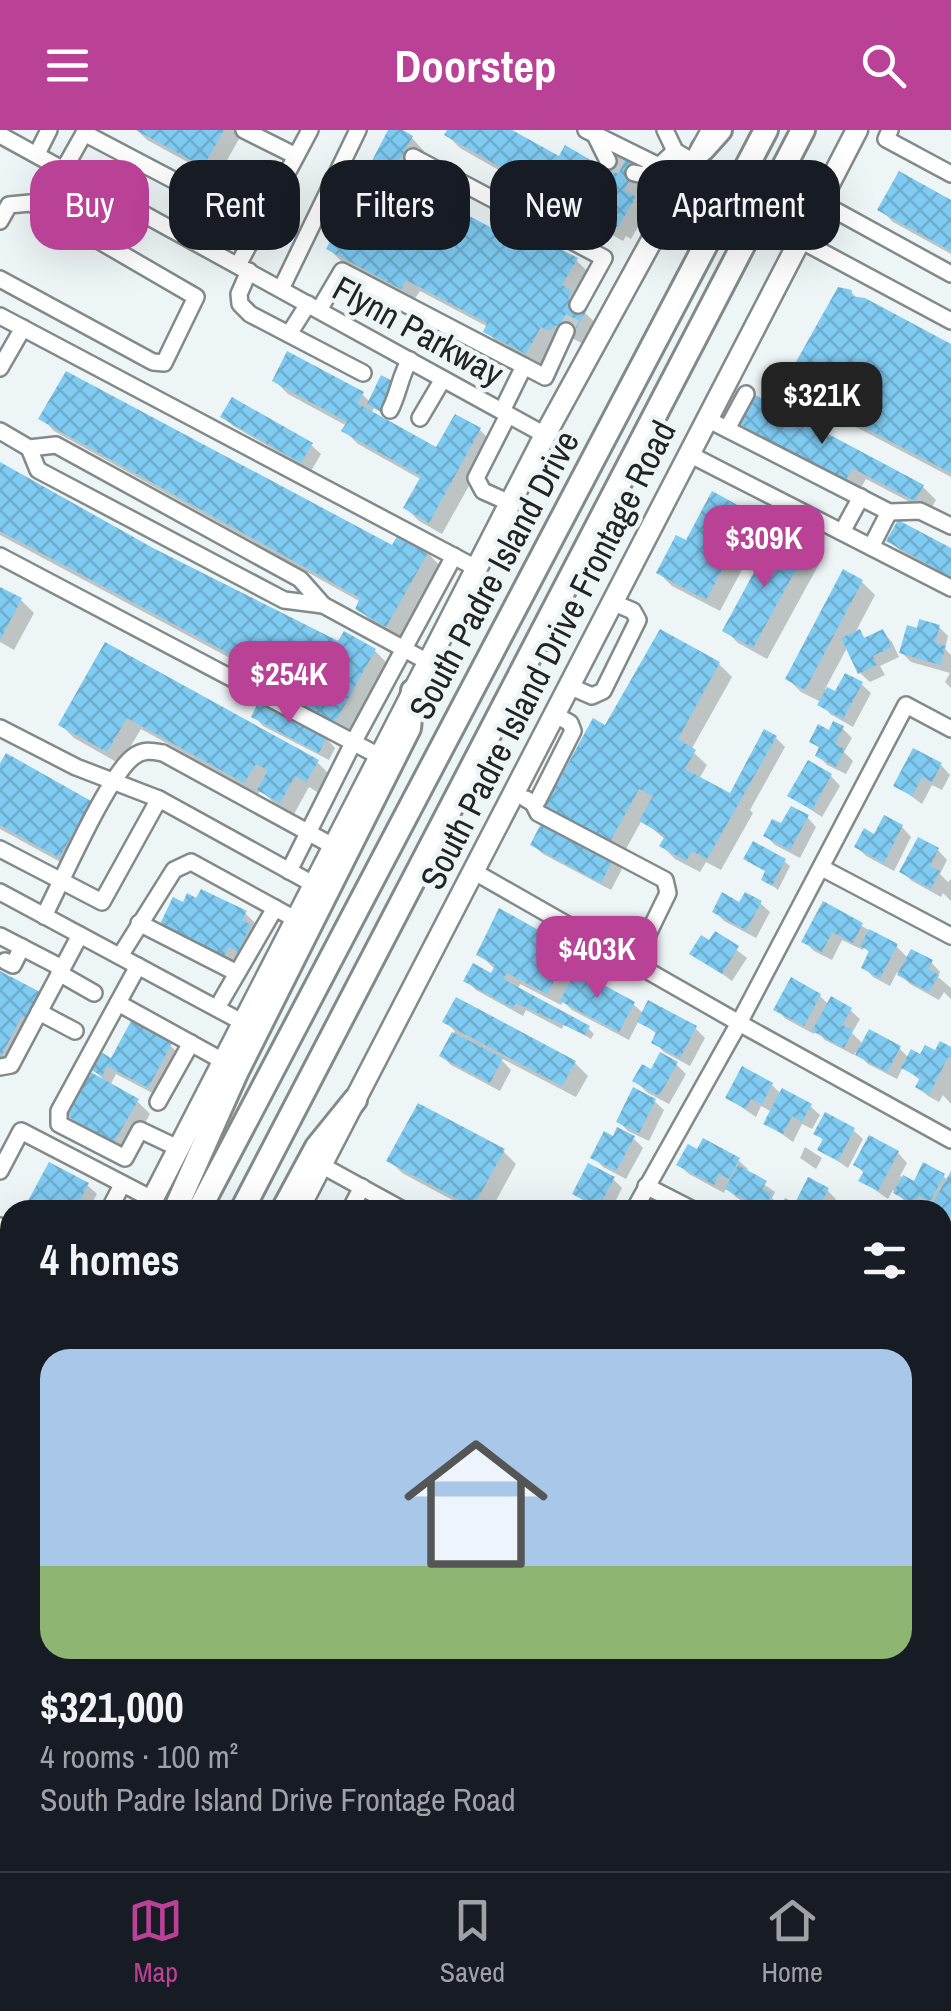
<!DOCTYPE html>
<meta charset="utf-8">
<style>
:root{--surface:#171b24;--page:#20242c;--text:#f1f3f6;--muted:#9ea1a6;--line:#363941;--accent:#b94196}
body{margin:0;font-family:"Archivo Narrow",sans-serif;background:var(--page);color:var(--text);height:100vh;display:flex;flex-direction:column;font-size:38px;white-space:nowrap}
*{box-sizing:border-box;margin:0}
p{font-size:32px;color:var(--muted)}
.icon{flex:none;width:55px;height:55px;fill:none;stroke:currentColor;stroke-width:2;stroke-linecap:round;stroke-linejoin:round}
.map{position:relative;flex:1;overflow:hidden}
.sheet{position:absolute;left:0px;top:1070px;width:952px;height:672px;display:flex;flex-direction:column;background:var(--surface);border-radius:30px 30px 0 0;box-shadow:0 10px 40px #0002}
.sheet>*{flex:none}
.top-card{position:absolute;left:30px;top:30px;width:892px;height:90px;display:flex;gap:20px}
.price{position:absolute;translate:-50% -85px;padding:0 22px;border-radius:20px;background:var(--accent);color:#fff;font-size:32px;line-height:65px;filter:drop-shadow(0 2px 5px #0008)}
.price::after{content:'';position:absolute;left:50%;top:60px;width:30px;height:22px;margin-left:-15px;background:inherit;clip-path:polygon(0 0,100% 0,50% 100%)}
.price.current{background:#222;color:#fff}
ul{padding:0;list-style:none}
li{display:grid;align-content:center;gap:20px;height:530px;padding:0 40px}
li span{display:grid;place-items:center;height:310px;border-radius:30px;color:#555}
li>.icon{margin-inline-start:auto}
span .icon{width:180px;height:180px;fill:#fffc;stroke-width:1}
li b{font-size:42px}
h2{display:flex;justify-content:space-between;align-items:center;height:120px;padding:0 40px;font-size:42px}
.tag{padding:0 35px;border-radius:30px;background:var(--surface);box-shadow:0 10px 40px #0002;font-size:35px;line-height:90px}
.tag.current{background:var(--accent);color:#fff}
header{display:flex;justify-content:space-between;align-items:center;height:130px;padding:0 40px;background:var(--accent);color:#fff;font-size:45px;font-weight:700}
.menu{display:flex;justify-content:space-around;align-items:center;height:140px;border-top:2px solid var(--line);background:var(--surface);font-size:28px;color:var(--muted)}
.menu a{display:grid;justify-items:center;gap:5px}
.menu .current{color:var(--accent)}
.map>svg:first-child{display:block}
.shadow{fill:#0003}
.building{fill:url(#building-cross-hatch)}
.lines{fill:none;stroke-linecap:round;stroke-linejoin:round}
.minor-tunnel{stroke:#c5cbcc;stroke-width:15;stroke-dasharray:15 8;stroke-linecap:butt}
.minor-casing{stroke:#838a8a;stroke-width:20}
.major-casing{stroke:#838a8a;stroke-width:25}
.highway-casing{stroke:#838a8a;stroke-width:28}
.minor{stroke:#fff;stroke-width:15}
.major{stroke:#fff;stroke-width:20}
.highway{stroke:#fff;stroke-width:22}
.labels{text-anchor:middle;stroke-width:9;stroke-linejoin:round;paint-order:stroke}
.street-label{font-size:35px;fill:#212324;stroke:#eef5f6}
</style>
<header><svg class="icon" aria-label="menu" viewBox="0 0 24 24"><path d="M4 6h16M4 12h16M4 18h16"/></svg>Doorstep<svg class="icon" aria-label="search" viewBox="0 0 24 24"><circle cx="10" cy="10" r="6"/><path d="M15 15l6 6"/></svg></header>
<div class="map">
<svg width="951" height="1741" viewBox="0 0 951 1741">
<defs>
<pattern id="building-cross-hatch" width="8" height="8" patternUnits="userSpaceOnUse" patternTransform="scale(2.5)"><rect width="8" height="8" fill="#7fcbf2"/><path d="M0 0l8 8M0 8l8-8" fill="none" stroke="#6daecf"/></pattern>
</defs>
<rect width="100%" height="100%" fill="#eef5f6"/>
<!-- shadow -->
<g class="shadow">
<polygon points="137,0 244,0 217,48 147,10"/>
<polygon points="391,0 412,8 424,21 412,44 451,65 464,78 461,84 528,120 576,130 589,143 582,180 598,195 587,216 568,206 555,208 540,236 499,214 486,201 488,197 420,161 414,170 342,132 329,119"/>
<polygon points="450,0 507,0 559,29 605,41 636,39 649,52 637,72 647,82 631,109 626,106 623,111 460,18 447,5"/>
<polygon points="951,73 951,124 893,92 880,79"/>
<polygon points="851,162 858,169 951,217 951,347 799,267 786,254"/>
<polygon points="275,251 362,264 370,272 395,255 388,286 374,278 371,284 437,320 480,300 493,313 442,404 419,391 406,378 422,350 358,314 345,301 347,296 288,264"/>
<polygon points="223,287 311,315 321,324 311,341 233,296"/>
<polygon points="42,288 392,418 428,423 440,436 400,508 371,491 358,478 361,472 54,301"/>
<polygon points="742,293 923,357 936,370 929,382 866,349 859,361 755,306"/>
<polygon points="0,335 152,420 339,515 375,521 388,534 347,605 309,584 296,571 299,565 0,405"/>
<polygon points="751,385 764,398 720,481 672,456 659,443 687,413"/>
<polygon points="777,405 806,421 819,434 767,529 738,513 725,500"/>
<polygon points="889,410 951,421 951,449 899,420"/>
<polygon points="844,443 862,452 875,465 854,505 859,502 867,510 883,502 892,512 899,527 880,536 885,545 870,552 860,543 848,516 825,559 837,565 861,554 871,563 853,597 830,584 821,572 801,562 788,549"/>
<polygon points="0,460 21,470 34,483 14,520 0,512"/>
<polygon points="939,497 948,506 945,519 951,525 951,558 945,552 950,543 911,532 902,523"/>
<polygon points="661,502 719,534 732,547 691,620 707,635 699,649 731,666 776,608 785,617 750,680 753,683 721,740 706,732 700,742 675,729 662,716 666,710 642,690 622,726 559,692 606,598"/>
<polygon points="106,516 317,632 330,645 319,663 309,657 294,684 273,672 261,660 258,664 141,599 120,634 74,608 61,595"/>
<polygon points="254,586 326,608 335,618 329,630 263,596"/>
<polygon points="842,598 852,608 844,622 853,631 846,644 827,635 818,625 821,620 812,611"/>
<polygon points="914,621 941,635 950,645 942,660 932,655 922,674 896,655"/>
<polygon points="7,627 90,673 103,686 73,739 0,699 0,635"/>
<polygon points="831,646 840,656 822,687 790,666"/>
<polygon points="807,687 816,697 800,728 775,715 766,706"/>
<polygon points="902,697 911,707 894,741 866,726 857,717"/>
<polygon points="533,715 613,730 622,739 611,760 543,724"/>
<polygon points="938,720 947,730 940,744 948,752 951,749 951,771 943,763 941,767 912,751 902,742"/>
<polygon points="746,729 784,731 790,736 778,760 764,749 767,742"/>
<polygon points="760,773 770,782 756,808 724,791 715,782"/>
<polygon points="824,774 896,816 909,829 931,832 940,842 938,847 951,858 951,869 944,862 939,870 910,854 897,842 890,856 873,847 864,837 871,824 864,817 863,820 842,810 832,830 814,821 804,811"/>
<polygon points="245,783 258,796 237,838 176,807 163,794"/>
<polygon points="716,804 747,828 732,851 693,823 710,814"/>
<polygon points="548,808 561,821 554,833 574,849 633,874 644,884 695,898 705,908 690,936 664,922 654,912 658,905 639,890 629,910 572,880 563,871 561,875 520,854 517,860 588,898 594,904 591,909 564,894 562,899 526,880 523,886 476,860 466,850 503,852 496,840 479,824"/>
<polygon points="0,844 38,864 51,877 40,899 35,897 14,938 0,931"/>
<polygon points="820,866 829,875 850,880 860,889 852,903 863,914 899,918 909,928 951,919 951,974 943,965 939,972 928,966 918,957 921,951 903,937 897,949 868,934 856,922 854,925 825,910 816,901 814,904 786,889 776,879"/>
<polygon points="457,870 575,933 588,946 576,967 499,927 511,940 500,961 451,935 442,926 455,901 445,892"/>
<polygon points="170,915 180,925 158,966 116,944 110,956 137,971 150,984 128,1023 79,996 66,983 106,952 94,940 112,931"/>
<polygon points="676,934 686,944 669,974 648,963 635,951"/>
<polygon points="772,955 781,964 810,976 820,985 812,999 802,994 793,1012 766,993 772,982 761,976 756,987 728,968"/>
<polygon points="653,970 664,980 649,1011 628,1001 619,992"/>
<polygon points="853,1000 863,1009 848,1038 821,1020 825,1012 816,1003"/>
<polygon points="633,1008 643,1018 626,1049 603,1037 594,1027 614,1009"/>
<polygon points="870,1009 898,1023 907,1033 900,1046 915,1054 943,1046 949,1051 951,1048 951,1101 942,1096 942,1080 932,1080 935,1076 929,1073 926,1080 920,1080 906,1072 893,1060 888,1069 861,1050 865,1044 856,1035"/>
<polygon points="805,1017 822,1028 816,1039 800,1028"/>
<polygon points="503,1021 516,1034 491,1080 471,1080 402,1043 389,1030"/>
<polygon points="738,1030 748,1039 746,1042 775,1062 772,1068 782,1078 796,1076 827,1060 836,1069 831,1080 758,1080 737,1068 726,1058 724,1063 689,1044 679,1035"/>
<polygon points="613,1049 622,1058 611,1080 598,1080 575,1064"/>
<polygon points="87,1055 97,1064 88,1080 26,1080"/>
<polygon points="951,1149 951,1184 942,1178 942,1154 946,1158"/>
<polygon points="942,1253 951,1261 948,1271 951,1290 947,1297 942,1295"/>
<polygon points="942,1359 951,1364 951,1382 942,1377"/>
<polygon points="942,1461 951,1468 951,1490 942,1482"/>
<polygon points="159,1732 252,1732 247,1741 158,1741"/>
<polygon points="309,1732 344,1732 348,1737 346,1741 305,1741"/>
<polygon points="410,1732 446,1732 448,1734 444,1741 424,1741"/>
<polygon points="569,1732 602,1732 598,1741 584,1741"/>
<polygon points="613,1732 652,1732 668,1741 608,1741"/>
<polygon points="790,1732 867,1733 863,1741 806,1741"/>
<polygon points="454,1734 467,1741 450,1741"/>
</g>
<!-- building -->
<g class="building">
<polygon points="136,0 224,0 203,37"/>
<polygon points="388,0 403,0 413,6 398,33 452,63 447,74 527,117 534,105 578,128 562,155 572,161 568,169 587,180 573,204 555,195 550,201 541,197 526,224 483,202 487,193 406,150 401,159 326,119"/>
<polygon points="447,0 512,0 559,26 565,15 604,38 613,22 638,37 624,60 636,67 618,97 613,95 609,99 444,5"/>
<polygon points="899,41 951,70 951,121 877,80"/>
<polygon points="838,157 852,160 851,166 865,168 951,214 951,343 783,255"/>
<polygon points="287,221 364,262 357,273 436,317 455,284 481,298 429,393 403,378 421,346 341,301 347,292 272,251"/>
<polygon points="66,241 392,415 399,403 429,421 386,497 355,479 360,468 38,289"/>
<polygon points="381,245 396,253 381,282 367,274"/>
<polygon points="755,265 924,355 915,371 852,338 846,350 739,294"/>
<polygon points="232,267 313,313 301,333 220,287"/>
<polygon points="0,332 153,418 338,511 344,501 376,519 334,594 293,571 299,561 0,401"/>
<polygon points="712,361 752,383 706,470 656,443 676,405 686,410"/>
<polygon points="898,390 951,418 951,447 886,411"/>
<polygon points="776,402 807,419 753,518 722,501"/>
<polygon points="843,439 863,450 805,560 785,549"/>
<polygon points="0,457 22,468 0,510"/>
<polygon points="919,489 940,495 935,513 946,516 940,535 899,523 907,495 917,498"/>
<polygon points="660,499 720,532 678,609 696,620 685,639 730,663 764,599 777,606 707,729 692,721 686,731 659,716 665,706 639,691 653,666 639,659 608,715 543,679 593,588 605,595"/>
<polygon points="860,499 864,508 883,499 892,517 873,526 877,535 858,544 841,508"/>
<polygon points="105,512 319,630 306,652 295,646 280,673 257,660 268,640 256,634 244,653 127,588 107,622 58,595"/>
<polygon points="845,543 863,552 843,589 817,575 827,557 835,561"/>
<polygon points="259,570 327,606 319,623 251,587"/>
<polygon points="833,591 844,596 835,614 845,619 836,637 815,626 819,617 809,612 818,594 829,600"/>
<polygon points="913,618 942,633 932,652 922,647 912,666 893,656"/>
<polygon points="6,623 91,671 59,728 0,695 0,633"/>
<polygon points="808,630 832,644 812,680 787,666"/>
<polygon points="791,676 809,685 790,720 763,706 772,689 781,693"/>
<polygon points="884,685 903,695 884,733 854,717 864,698 874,704"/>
<polygon points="543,690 614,728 601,753 530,715"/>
<polygon points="918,707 939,718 930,736 940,741 931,759 899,742"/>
<polygon points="753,711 786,729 772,756 761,750 765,741 743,729"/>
<polygon points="201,759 247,781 242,790 251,795 238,822 229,817 224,826 160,794 173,767 183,772 187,763 196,768"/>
<polygon points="722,762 739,772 745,762 762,771 746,800 712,782"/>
<polygon points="823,771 863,793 853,813 832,802 822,822 801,812"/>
<polygon points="499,778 549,806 540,823 563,835 547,864 507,843 503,849 590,896 585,905 516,873 513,878 463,851 473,833 491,843 495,835 476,825"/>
<polygon points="869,799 898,814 880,848 861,838 869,821 860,816"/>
<polygon points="715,801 739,816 722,844 689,824 701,805 709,810"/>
<polygon points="911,819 933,830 928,839 939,845 929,862 897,845"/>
<polygon points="576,840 635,872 619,902 560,871"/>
<polygon points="0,841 40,862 26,888 22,886 0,928"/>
<polygon points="791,847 821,864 804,896 773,880"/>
<polygon points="831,866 852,878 842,895 853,900 844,918 812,901"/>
<polygon points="456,867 576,931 562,956 442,892"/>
<polygon points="648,870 697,896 680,928 651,913 656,902 637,892"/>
<polygon points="131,891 172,913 148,958 107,936 102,946 91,940 101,922 111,928"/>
<polygon points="869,899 901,916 887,942 855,925"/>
<polygon points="452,902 503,928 490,953 439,926"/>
<polygon points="940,911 951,917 951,928 948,927 929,965 915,957 920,948 901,938 911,919 920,924 925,915 935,920"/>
<polygon points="660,922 678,932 659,966 632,951 642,934 651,939"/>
<polygon points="742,936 773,953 762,974 751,969 746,979 725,968"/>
<polygon points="87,940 139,969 114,1012 63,984"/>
<polygon points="633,957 656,969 639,1003 616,992"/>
<polygon points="782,958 812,974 802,992 792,986 783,1004 763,994"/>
<polygon points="418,973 505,1019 473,1077 386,1031"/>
<polygon points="825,982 855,998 838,1031 817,1020 823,1009 813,1004"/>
<polygon points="617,997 635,1006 616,1041 590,1028 604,1001 613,1006"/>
<polygon points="869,1005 899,1021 878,1061 858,1051 864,1041 853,1035"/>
<polygon points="703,1008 740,1028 729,1049 719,1044 714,1055 676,1035 688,1014 697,1019"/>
<polygon points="49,1032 89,1053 75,1080 23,1080"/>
<polygon points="923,1032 945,1044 930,1071 919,1066 915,1075 893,1063 903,1045 914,1051"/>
<polygon points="588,1033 615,1047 598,1078 572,1064"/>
<polygon points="738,1035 767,1051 762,1059 772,1064 763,1080 725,1059"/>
<polygon points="951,1041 951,1085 942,1097 942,1080 929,1080"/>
<polygon points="808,1047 829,1058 817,1080 778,1080 785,1068 795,1073"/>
<polygon points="0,1156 10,1161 10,1216 0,1211"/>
<polygon points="157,1732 232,1732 228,1741 156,1741"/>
<polygon points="306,1732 336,1732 332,1741 302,1741"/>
<polygon points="610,1732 651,1732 647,1741 606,1741"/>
<polygon points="817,1732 854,1732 849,1741 813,1741"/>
</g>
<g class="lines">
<!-- minor-tunnel -->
<g class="minor-tunnel">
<polyline points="608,31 634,43"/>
<polyline points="566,201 578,175"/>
</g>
<!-- minor casing -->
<g class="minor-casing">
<g id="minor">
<polyline points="244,0 296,26"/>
<polyline points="586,0 659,36 675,21"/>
<polyline points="665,0 675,21 695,33"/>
<polyline points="890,0 886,9 951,44"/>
<polyline points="84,3 259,95"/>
<polyline points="0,5 545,305"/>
<polyline points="595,5 608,31"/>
<polyline points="37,24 49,0"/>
<polyline points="413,27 604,128 578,175"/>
<polyline points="64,39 86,0"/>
<polyline points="218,41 273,69"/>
<polyline points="634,43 644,45 659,36"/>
<polyline points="820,72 951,144"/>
<polyline points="0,91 9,75 30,73 53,84"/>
<polyline points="800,110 951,191"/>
<polyline points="238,135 310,0"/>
<polyline points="249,141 239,164 240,174 250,184 363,243"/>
<polyline points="0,149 153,232 164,233 196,167 53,84 74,45"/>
<polyline points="281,159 358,0"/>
<polyline points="319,180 342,141 524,236"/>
<polyline points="0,186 476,438"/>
<polyline points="289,204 308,174"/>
<polyline points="0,238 23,198"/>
<path d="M 390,280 C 399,263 400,245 410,230"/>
<polyline points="502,281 524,236 545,247 566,201"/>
<polyline points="508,285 476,348 483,361 510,373"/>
<polyline points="420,288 443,249"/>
<polyline points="707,289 889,382 920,381 951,396"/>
<polyline points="727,299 746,264"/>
<polyline points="0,301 29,318 56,315 300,449 323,475 284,470 38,340 29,318"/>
<polyline points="689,324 951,458"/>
<polyline points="842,402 861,367"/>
<polyline points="871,417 889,382"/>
<polyline points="0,426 379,626"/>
<polyline points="323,475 428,532"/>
<polyline points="569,556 592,566 603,561 638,490 633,481 612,472"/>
<polyline points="0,598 76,637 159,669 313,754"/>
<polyline points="526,669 533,673 538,670 573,601 570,593 554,584"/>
<polyline points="533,673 538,683 665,750 668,763 634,833"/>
<polyline points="0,719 102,772 159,669"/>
<polyline points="822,738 951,806"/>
<polyline points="289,741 353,613 454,426"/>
<polyline points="473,741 739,893 951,1010"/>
<polyline points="0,762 242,892"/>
<path d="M 44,786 C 62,751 107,647 133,627 C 143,619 152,621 163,623 L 333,716"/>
<polyline points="139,793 237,843"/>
<polyline points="0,806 62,838"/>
<polyline points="120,826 174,740 191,732 295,789"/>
<polyline points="5,831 13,835 22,817"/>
<polyline points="138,836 59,981 59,994 125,1028 140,1000 178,1018"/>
<polyline points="59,843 94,863"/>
<polyline points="118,873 223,931"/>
<polyline points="217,878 275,778"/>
<polyline points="39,882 75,901"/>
<polyline points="0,937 11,935 80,805"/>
<polyline points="158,972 191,913"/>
<polyline points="321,1035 403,1080"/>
<polyline points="0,1041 21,1001 152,1069"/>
<polyline points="646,1056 693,1080"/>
<polyline points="109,1080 122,1055"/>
<polyline points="350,1080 362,1057"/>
<polyline points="634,1080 739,893 906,575 951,599"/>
<polyline points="0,1096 10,1101"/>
<polyline points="0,1138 10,1143"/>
<polyline points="942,1210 951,1215"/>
<polyline points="10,1272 6,1278 10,1280"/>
<polyline points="942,1423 951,1428"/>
<polyline points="0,1678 10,1683"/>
<polyline points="101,1732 108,1741"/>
<polyline points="723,1732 739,1741"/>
<polyline points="372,1741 376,1732"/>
</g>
</g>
<!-- major casing -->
<g class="major-casing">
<g id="major">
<polyline points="147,1080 545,305 709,6"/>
<polyline points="298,1080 857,0"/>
<polyline points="0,1362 10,1343"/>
<polyline points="942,1622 951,1606"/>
<polyline points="0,1651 10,1632"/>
<polyline points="880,1741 885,1732"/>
</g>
</g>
<!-- highway casing -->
<g class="highway-casing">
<g id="highway">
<polyline points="703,19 720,0"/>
<polyline points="175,1080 236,943 409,598 413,561"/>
<polyline points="199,1080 766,0"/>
<polyline points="242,1080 803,0"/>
<polyline points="283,1080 317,1017 355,970"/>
<polyline points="0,1461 10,1442"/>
<polyline points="0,1546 10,1527"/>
<polyline points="0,1582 10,1563"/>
</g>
</g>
<!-- minor -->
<use href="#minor" class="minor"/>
<!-- major -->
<use href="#major" class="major"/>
<!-- highway -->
<use href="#highway" class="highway"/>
</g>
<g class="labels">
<!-- street labels -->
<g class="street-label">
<text transform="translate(418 201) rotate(29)" y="12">Flynn Parkway</text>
<text transform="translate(494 445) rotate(-62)" y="12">South Padre Island Drive</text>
<text transform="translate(548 525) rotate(-63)" y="12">South Padre Island Drive Frontage Road</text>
</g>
</g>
</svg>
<b class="price current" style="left:822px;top:317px">$321K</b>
<b class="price" style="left:764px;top:460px">$309K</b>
<b class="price" style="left:289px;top:596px">$254K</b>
<b class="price" style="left:597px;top:871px">$403K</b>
<div class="top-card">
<a class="tag current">Buy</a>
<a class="tag">Rent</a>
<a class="tag">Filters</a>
<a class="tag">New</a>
<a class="tag">Apartment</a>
</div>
<section class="sheet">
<h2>4 homes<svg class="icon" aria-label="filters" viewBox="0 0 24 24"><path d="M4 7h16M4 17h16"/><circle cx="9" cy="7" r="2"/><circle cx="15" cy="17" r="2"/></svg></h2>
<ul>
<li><span style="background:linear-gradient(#a9c7e8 70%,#8fb573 0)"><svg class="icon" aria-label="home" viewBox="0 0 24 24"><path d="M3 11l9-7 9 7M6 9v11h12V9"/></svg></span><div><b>$321,000</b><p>4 rooms · 100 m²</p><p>South Padre Island Drive Frontage Road</p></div></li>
</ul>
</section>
</div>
<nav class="menu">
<a class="current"><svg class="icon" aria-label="map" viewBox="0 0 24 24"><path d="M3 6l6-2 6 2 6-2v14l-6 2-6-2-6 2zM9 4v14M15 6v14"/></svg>Map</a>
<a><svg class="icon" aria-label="saved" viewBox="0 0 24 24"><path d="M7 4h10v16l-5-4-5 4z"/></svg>Saved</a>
<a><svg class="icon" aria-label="home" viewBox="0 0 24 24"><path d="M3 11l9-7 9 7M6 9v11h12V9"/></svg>Home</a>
</nav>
